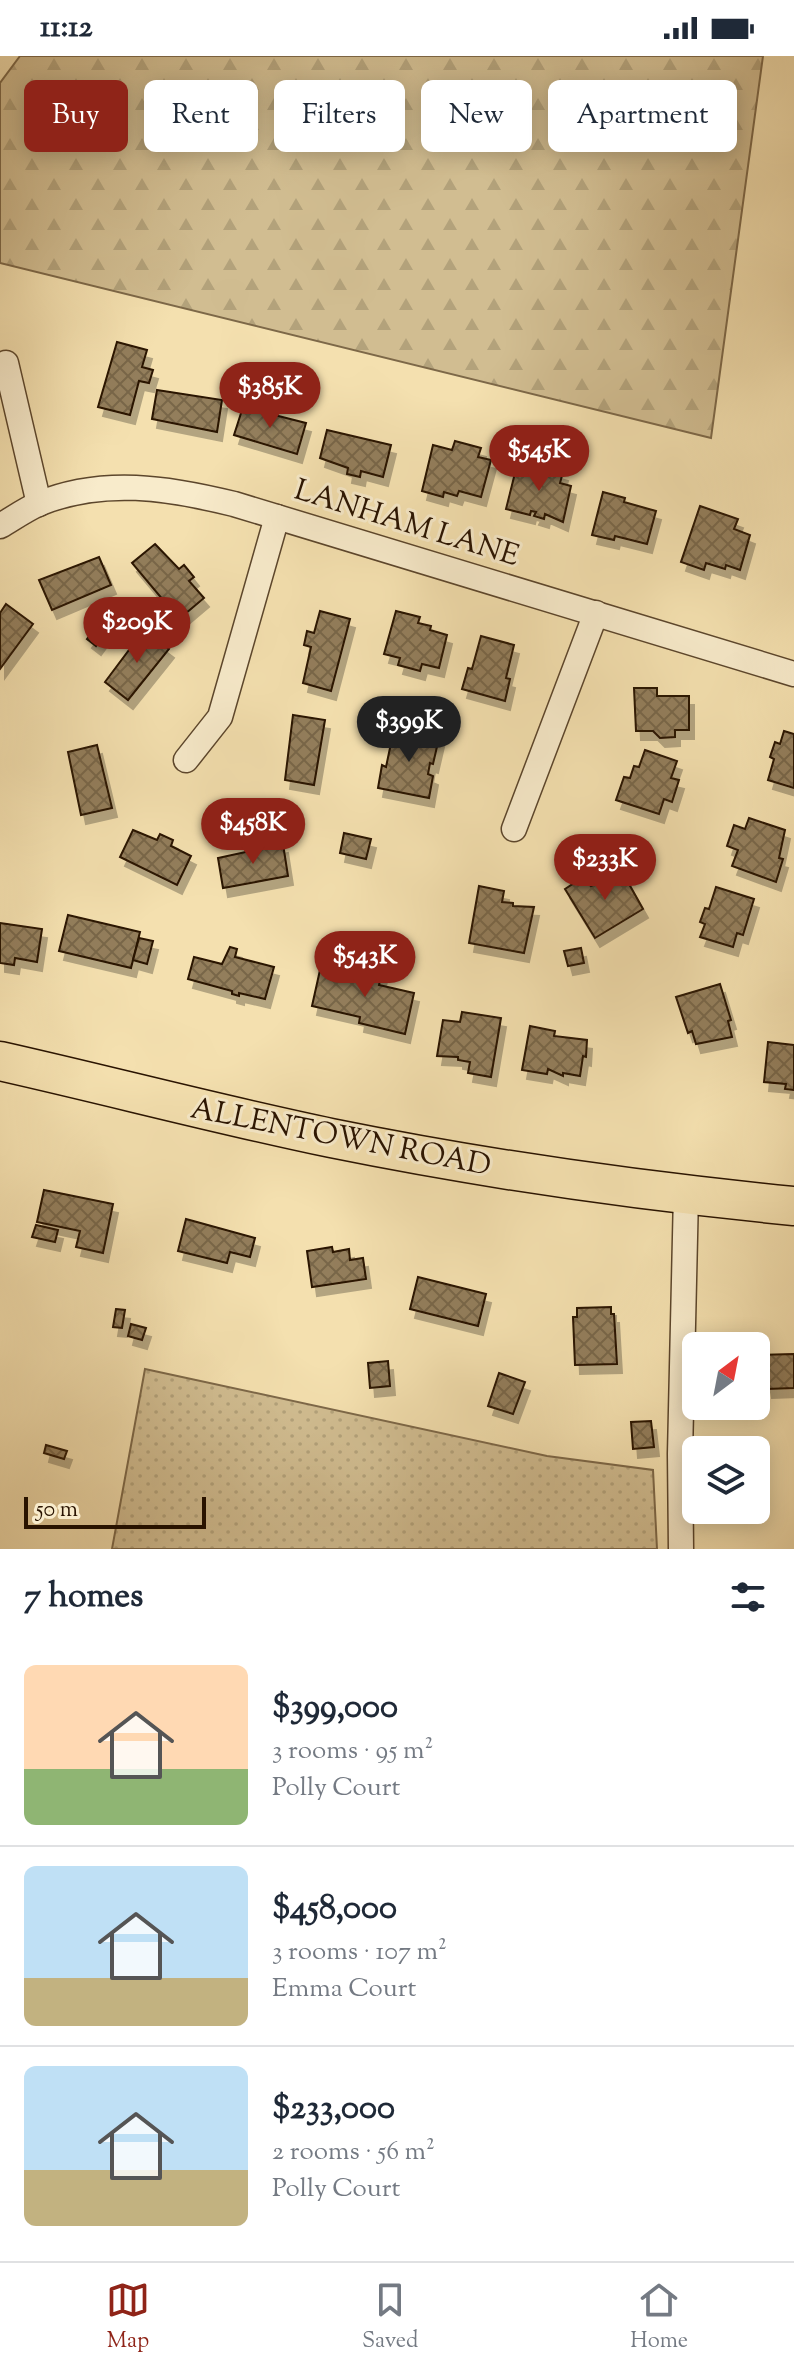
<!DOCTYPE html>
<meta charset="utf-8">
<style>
:root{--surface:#fff;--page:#f2f2f3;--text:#1f2937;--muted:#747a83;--line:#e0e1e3;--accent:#8f2418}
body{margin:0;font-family:"Sorts Mill Goudy",serif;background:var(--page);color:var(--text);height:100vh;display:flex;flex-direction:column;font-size:30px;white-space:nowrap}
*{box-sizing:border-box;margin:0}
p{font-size:26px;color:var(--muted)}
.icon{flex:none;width:44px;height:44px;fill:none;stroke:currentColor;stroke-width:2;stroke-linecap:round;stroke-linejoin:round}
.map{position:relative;height:1493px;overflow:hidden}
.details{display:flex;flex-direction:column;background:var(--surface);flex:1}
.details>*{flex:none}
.hud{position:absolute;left:24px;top:24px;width:746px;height:72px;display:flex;gap:16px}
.needle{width:52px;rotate:32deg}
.fabs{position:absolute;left:682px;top:1276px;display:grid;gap:16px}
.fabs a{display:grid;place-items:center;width:88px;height:88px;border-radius:12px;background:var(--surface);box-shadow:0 4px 20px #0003;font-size:40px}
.scale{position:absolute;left:24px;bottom:20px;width:182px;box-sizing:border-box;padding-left:8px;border:4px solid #291300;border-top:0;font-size:22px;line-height:28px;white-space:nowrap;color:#291300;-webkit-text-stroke:6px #f8ebcb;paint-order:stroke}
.price{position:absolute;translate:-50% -68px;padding:0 18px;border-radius:28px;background:var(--accent);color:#fff;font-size:26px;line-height:52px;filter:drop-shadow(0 2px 4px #0008)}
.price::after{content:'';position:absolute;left:50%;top:48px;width:24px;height:18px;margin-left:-12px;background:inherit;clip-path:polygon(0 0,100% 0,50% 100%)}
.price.on{background:#222;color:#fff}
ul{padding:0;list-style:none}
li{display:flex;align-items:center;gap:24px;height:200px;padding:0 24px}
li+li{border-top:2px solid var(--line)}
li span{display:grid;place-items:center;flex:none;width:224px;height:160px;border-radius:12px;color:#555}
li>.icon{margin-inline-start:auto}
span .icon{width:96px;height:96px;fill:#fffc;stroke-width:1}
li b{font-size:34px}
h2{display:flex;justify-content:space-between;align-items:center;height:96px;padding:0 24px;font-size:34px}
.tag{padding:0 28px;border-radius:12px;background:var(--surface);box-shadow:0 4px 20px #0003;font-size:28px;line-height:72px}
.tag.on{background:var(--accent);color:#fff}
.status{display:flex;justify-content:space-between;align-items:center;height:56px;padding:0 40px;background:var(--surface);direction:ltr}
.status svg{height:22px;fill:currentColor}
.dock{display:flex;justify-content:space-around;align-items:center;height:112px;border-top:2px solid var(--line);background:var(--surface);font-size:22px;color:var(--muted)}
.dock a{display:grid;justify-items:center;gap:4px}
.dock .on{color:var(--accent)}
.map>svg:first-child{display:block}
.forest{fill:url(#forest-firs);stroke:#7d6848;stroke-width:2}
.park{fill:url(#park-dots);stroke:#7d6848;stroke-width:2}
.building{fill:url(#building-cross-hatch);stroke:#291300;stroke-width:2;filter:url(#shadow)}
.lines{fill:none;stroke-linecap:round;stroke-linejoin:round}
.street-casing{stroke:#5c462c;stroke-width:27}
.primary-casing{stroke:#291300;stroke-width:41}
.street{stroke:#f8ebcb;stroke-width:24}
.primary{stroke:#f4e0af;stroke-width:38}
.labels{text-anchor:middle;stroke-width:6;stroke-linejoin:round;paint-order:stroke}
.street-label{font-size:30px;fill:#291300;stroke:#f8ebcb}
</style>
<div class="status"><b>11:12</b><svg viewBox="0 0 49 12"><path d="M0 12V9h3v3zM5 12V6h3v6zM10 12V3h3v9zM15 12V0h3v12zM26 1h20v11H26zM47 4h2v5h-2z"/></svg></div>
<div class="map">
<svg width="794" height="1493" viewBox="0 0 794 1493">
<defs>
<pattern id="forest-firs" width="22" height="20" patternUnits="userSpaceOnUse" patternTransform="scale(2)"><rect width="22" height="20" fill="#d1bd91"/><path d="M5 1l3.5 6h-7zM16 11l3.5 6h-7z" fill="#b3a27b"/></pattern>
<pattern id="park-dots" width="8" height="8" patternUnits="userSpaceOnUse" patternTransform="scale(2)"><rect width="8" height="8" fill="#d1bd91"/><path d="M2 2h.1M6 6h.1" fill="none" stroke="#b3a27b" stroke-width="1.8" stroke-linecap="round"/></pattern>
<pattern id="building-cross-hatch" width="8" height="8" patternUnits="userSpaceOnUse" patternTransform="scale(2)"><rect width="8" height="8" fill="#937e5b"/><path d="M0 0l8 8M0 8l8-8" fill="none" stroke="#786649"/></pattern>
<filter id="shadow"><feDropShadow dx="5" dy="9" stdDeviation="0" flood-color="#0004"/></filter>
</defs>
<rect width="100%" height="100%" fill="#f4e0af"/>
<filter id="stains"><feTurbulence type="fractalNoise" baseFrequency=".0025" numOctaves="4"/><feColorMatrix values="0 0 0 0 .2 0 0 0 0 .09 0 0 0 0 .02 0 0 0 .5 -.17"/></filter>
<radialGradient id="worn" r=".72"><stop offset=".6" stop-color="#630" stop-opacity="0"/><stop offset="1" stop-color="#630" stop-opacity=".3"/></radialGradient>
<!-- forest -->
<polygon class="forest" points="20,0 763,0 711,382 0,207 0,27"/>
<!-- park -->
<polygon class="park" points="145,1313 547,1400 653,1414 657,1493 112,1493"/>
<!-- building -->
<g class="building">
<polygon points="117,286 147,294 142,311 153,314 149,327 139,325 130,359 98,351"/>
<polygon points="157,334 222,344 217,376 152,363"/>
<polygon points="243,351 306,367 297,398 234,379"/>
<polygon points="327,374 391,389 383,421 361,415 360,421 347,418 348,412 320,402"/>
<polygon points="455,385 481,392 478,401 491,404 481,441 459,435 457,440 444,436 443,441 422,435 433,389 452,394"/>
<polygon points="517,409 540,415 541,410 563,416 560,427 571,430 563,466 545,458 544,463 534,460 536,456 531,455 530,459 506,453"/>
<polygon points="603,436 625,442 624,446 656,455 647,488 615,480 614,484 592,479"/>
<polygon points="700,450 738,463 734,473 750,479 740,514 726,509 725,513 706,507 704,514 681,506"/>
<polygon points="155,488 179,513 184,509 194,521 189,525 204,542 179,563 132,507"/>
<polygon points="99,501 111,529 52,554 39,524"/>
<polygon points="6,548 33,568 0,613 0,557"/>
<polygon points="320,555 350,563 331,635 303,627 311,591 304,589 307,575 314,577"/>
<polygon points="396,555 420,561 418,567 431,570 430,574 447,579 439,612 422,608 420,615 398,609 400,602 384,598"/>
<polygon points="98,569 107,575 96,590 87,583"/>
<polygon points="144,574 169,593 128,644 105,626"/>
<polygon points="481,580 514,589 506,622 510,623 505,645 462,633 468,612 472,613"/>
<polygon points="634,632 657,632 657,640 689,640 689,674 675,674 675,681 660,682 653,675 636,675"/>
<polygon points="293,659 325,664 314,729 285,724"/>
<polygon points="394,673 439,682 433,708 430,707 428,718 433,720 429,742 378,732 382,709 386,711"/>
<polygon points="784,675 794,678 794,732 768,724 774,703 770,701 775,686 780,688"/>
<polygon points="97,689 112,752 81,759 68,696"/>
<polygon points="645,694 677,705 671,722 679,724 672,746 664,743 659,758 616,744 624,721 630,722 634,710 639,711"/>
<polygon points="749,762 785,774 779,802 783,803 776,826 732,810 738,794 727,790 734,769 745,773"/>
<polygon points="133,774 157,784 160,778 173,784 171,790 191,800 177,829 120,801"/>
<polygon points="344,777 371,783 366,803 340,797"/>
<polygon points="283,788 288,820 223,832 218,802"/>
<polygon points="620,812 643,853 595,882 565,833 585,820 591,830 607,823 606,821"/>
<polygon points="479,830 504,835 502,846 513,847 513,850 534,851 524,897 469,887"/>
<polygon points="716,831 754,843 743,879 737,877 733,891 700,881 705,868 700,866 705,852 709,853"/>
<polygon points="68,859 140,876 131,912 59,895"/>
<polygon points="0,867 42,873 37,906 15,902 14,909 0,907"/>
<polygon points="139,882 153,885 147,908 133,904"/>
<polygon points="230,891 237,893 235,901 274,911 265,943 239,937 239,940 232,938 232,935 188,923 194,901 222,908"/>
<polygon points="581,892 584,907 568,910 564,895"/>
<polygon points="364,909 383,913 379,929 414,937 405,978 359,967 360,961 312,950 320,914 360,924"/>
<polygon points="720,928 731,964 728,965 732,981 696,988 692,975 688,977 676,941"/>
<polygon points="462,956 501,962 491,1021 468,1017 470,1006 458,1004 458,1001 437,1000 443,964 460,966"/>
<polygon points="530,970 555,975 554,980 587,984 586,1001 583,1000 580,1020 563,1017 563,1020 548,1013 547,1018 522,1014"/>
<polygon points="768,986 794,989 794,1034 785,1033 786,1028 764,1026"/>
<polygon points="44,1134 113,1148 103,1197 76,1191 80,1175 37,1166"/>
<polygon points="186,1163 255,1182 250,1201 230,1196 227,1207 178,1195"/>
<polygon points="36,1169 58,1174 55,1186 32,1181"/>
<polygon points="332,1191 333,1196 349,1193 350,1204 363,1202 366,1223 312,1231 307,1195"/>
<polygon points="418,1221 486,1238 478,1270 410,1253"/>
<polygon points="611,1251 611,1258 614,1258 617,1308 575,1309 573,1261 577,1261 577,1252"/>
<polygon points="116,1253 125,1254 122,1272 113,1271"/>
<polygon points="131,1268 146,1272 142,1284 128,1280"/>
<polygon points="794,1298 794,1332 767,1333 766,1327 756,1327 756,1299"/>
<polygon points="388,1305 390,1330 370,1332 368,1307"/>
<polygon points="499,1317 525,1326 513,1358 488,1350"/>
<polygon points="651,1365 654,1391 633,1393 631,1366"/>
<polygon points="46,1389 67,1395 64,1403 44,1397"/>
</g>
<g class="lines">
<!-- street casing -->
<g class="street-casing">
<g id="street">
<polyline points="6,307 39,448"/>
<path d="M 0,470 C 12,463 25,454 38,448 C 103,421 169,432 234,448 L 794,618"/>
<polyline points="186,704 220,661 277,461"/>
<polyline points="514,773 596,557"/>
<polyline points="681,1493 680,1398 686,1138"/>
</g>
</g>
<!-- primary casing -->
<g class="primary-casing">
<path id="primary" d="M 0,1005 C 111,1030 220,1059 331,1082 C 484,1113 639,1135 794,1150"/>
</g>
<!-- street -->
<use href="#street" class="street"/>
<!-- primary -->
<use href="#primary" class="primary"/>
</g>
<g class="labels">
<!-- street labels -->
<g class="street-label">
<text transform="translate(407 466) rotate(17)" y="10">LANHAM LANE</text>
<text transform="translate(341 1080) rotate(11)" y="10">ALLENTOWN ROAD</text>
</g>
</g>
<rect width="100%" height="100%" filter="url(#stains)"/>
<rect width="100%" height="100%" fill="url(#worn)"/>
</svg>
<div class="fabs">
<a><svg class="needle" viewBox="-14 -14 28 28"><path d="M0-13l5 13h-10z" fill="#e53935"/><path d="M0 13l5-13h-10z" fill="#747a83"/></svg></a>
<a><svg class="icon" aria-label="layers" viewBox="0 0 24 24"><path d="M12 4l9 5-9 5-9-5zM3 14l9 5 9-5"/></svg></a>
</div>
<div class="scale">50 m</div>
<b class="price" style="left:270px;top:374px">$385K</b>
<b class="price" style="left:539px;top:437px">$545K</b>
<b class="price" style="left:137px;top:609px">$209K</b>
<b class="price on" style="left:409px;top:708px">$399K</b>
<b class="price" style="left:253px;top:810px">$458K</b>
<b class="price" style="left:605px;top:846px">$233K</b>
<b class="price" style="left:365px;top:943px">$543K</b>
<div class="hud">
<a class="tag on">Buy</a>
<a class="tag">Rent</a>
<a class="tag">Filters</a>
<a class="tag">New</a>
<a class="tag">Apartment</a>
</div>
</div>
<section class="details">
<h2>7 homes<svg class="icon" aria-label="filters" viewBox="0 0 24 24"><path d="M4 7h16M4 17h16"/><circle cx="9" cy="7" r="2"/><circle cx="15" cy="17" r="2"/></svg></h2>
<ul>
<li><span style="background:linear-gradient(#ffd9b3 65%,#8fb573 0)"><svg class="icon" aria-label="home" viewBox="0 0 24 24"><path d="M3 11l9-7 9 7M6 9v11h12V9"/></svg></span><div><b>$399,000</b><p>3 rooms · 95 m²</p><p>Polly Court</p></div></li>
<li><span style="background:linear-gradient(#bfe0f5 70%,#c2b280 0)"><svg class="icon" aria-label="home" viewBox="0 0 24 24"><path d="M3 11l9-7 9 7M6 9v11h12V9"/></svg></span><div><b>$458,000</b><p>3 rooms · 107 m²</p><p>Emma Court</p></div></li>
<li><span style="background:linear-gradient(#bfe0f5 65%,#c2b280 0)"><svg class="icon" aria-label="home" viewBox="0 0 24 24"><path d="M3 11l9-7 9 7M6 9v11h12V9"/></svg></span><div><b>$233,000</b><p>2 rooms · 56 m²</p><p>Polly Court</p></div></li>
</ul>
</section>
<nav class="dock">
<a class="on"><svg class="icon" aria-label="map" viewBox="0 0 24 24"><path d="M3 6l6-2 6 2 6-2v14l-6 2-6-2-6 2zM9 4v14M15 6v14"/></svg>Map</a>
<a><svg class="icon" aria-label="saved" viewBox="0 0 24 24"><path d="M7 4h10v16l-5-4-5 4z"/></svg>Saved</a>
<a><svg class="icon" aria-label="home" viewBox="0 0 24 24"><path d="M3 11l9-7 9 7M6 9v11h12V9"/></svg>Home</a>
</nav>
